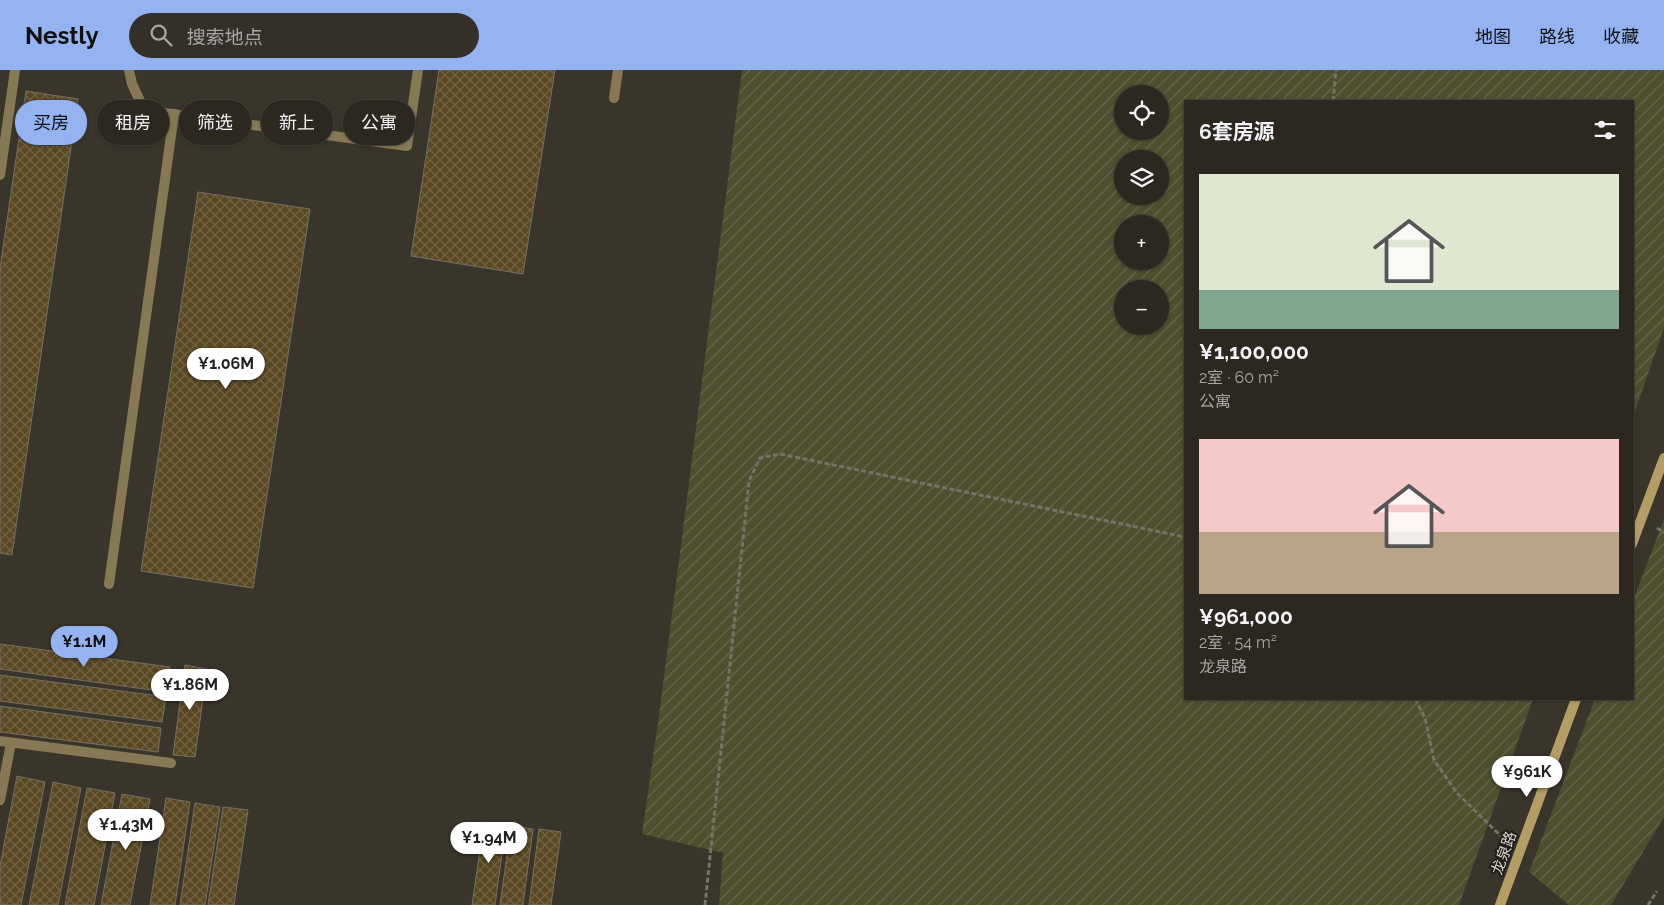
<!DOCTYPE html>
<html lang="zh">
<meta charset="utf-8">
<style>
:root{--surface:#2c2820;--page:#343029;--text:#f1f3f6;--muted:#a6a6a5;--line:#48443e;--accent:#95b2f1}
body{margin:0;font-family:Raleway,"Noto Sans SC",sans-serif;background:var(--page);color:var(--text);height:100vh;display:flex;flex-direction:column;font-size:19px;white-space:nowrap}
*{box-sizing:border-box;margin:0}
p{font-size:16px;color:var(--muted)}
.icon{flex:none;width:28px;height:28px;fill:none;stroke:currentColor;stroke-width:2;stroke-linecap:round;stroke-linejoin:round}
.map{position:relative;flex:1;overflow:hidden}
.side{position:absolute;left:1184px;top:30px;width:450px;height:600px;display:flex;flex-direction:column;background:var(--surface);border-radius:0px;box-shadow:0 1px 4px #0004,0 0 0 1px var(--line)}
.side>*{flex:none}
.top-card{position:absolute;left:15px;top:30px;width:475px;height:45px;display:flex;gap:10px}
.fabs{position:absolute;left:1114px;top:15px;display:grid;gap:10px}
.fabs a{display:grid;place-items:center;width:55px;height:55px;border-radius:50%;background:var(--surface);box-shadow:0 1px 4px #0004,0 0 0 1px var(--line);font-size:25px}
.price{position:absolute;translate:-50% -42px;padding:0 11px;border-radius:18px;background:#fff;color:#222;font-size:16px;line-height:32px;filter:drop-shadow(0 1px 2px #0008)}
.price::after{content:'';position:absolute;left:50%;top:30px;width:15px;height:11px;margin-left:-8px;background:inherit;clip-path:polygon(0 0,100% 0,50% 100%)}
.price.on{background:var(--accent);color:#111}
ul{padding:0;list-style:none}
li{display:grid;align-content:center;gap:10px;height:265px;padding:0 15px}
li span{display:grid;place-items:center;height:155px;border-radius:0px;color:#555}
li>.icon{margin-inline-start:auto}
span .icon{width:90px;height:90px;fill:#fffc;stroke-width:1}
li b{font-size:21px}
h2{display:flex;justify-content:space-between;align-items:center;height:60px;padding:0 15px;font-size:21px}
.pill{padding:0 18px;border-radius:22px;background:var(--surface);box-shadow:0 1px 4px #0004,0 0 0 1px var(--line);font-size:18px;line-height:45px}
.pill.on{background:var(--accent);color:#111}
header{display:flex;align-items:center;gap:30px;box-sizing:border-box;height:70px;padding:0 25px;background:var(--accent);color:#111}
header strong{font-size:24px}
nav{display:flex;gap:28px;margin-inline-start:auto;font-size:18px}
.search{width:350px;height:45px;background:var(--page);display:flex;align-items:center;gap:12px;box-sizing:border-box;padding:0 18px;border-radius:28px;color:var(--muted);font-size:19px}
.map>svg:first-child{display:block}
.garden{fill:url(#garden-furrows);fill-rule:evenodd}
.building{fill:url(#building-cross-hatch);stroke:#757064}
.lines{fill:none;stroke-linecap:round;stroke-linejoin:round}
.path{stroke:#767269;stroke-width:3;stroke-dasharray:5 2.5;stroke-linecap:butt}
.lane{stroke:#877955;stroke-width:10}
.secondary{stroke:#b59e65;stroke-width:10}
.labels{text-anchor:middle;stroke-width:4;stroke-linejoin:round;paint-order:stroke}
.street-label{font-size:15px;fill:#d9d6cf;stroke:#1f1d18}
</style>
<header>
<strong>Nestly</strong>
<div class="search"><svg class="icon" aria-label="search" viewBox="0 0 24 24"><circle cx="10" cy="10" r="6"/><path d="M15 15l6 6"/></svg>搜索地点</div>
<nav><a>地图</a><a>路线</a><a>收藏</a></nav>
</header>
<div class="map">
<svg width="1664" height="835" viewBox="0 0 1664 835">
<defs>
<pattern id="garden-furrows" width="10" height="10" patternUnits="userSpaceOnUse" patternTransform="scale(1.25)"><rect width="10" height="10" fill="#4d4f2e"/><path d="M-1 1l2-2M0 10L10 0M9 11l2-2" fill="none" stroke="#66684b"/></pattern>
<pattern id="building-cross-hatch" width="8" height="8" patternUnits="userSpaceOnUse" patternTransform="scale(1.25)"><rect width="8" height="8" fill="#5a4823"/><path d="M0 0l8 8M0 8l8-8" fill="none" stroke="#716242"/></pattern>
</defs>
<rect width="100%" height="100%" fill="#3a352b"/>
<!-- garden -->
<g class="garden">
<path d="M 742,0 L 1664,0 L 1664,258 L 1633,347 L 1632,31 L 1185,31 L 1185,629 L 1533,629 L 1459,835 L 719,835 L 723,783 L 642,764 L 660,638 ZM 1122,24 L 1160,24 L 1160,61 L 1122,61 ZM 1122,89 L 1160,89 L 1160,126 L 1122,126 ZM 1122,154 L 1160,154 L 1160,191 L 1122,191 ZM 1122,219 L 1160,219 L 1160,256 L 1122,256 Z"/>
<polygon points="1664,449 1664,747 1611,835 1569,835 1529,802 1595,629 1632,629 1633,531"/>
</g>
<!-- building -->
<g class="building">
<polygon points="439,0 555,0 523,204 411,186"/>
<polygon points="26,21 78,29 12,485 0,483 0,198"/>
<polygon points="198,122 310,139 253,518 141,501"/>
<polygon points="0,574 170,597 166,622 0,599"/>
<polygon points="185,595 207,599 195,687 173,685"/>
<polygon points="0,605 166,627 162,652 0,631"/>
<polygon points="0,636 161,658 158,682 0,662"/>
<polygon points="17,706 45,712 21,835 0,835 0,796"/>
<polygon points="53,712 81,718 58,835 29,835"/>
<polygon points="87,718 115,723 94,835 65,835"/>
<polygon points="122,724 150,729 130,835 101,835"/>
<polygon points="166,728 190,732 175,835 150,835"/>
<polygon points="195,733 220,737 205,835 180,835"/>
<polygon points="223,737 248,740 234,835 208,835"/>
<polygon points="484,752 506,755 495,835 472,835"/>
<polygon points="511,756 533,759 523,835 500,835"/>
<polygon points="539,759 561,762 551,835 529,835"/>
</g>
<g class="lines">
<!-- path -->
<g class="path">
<polyline points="1333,31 1336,0"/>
<polyline points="1657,458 1664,462"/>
<polyline points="1415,629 1425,648 1434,690 1457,723 1505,770"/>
<polyline points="705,835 749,411 760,388 780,384 1185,467"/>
<polyline points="1648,835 1657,821"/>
</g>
<!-- lane -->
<g class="lane">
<polyline points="129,0 132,14 141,33 157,42 407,76 418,0"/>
<polyline points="614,28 618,0"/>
<polyline points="0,105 15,0"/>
<polyline points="109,514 174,44"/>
<polyline points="0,671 171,693"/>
<polyline points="0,730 11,673"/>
</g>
<!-- secondary -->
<g class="secondary">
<polyline points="1632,474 1664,388"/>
<polyline points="1500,835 1576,629"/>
</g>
</g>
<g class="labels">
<!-- street labels -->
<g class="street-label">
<text transform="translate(1504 783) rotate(-70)" y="5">龙泉路</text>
</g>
</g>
</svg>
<div class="fabs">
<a><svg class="icon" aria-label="locate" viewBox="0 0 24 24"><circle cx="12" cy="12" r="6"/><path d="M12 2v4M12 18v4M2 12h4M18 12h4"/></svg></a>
<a><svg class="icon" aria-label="layers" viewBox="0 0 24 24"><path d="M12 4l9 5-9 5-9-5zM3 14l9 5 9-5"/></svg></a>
<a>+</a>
<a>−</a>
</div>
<b class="price" style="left:226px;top:320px">¥1.06M</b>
<b class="price on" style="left:84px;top:598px">¥1.1M</b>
<b class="price" style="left:190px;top:641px">¥1.86M</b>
<b class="price" style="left:1527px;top:728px">¥961K</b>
<b class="price" style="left:126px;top:781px">¥1.43M</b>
<b class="price" style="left:489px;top:794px">¥1.94M</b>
<div class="top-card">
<a class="pill on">买房</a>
<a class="pill">租房</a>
<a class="pill">筛选</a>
<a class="pill">新上</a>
<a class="pill">公寓</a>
</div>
<section class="side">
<h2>6套房源<svg class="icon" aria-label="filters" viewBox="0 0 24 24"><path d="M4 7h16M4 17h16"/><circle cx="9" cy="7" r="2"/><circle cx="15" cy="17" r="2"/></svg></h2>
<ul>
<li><span style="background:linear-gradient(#dfe7d0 75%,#7fa58c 0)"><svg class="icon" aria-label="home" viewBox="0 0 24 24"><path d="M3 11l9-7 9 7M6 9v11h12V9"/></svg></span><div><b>¥1,100,000</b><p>2室 · 60 m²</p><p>公寓</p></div></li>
<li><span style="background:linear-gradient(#f6c9c9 60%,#b9a48a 0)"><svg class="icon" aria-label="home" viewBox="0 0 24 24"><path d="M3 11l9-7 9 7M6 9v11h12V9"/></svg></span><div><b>¥961,000</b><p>2室 · 54 m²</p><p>龙泉路</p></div></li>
</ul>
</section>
</div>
